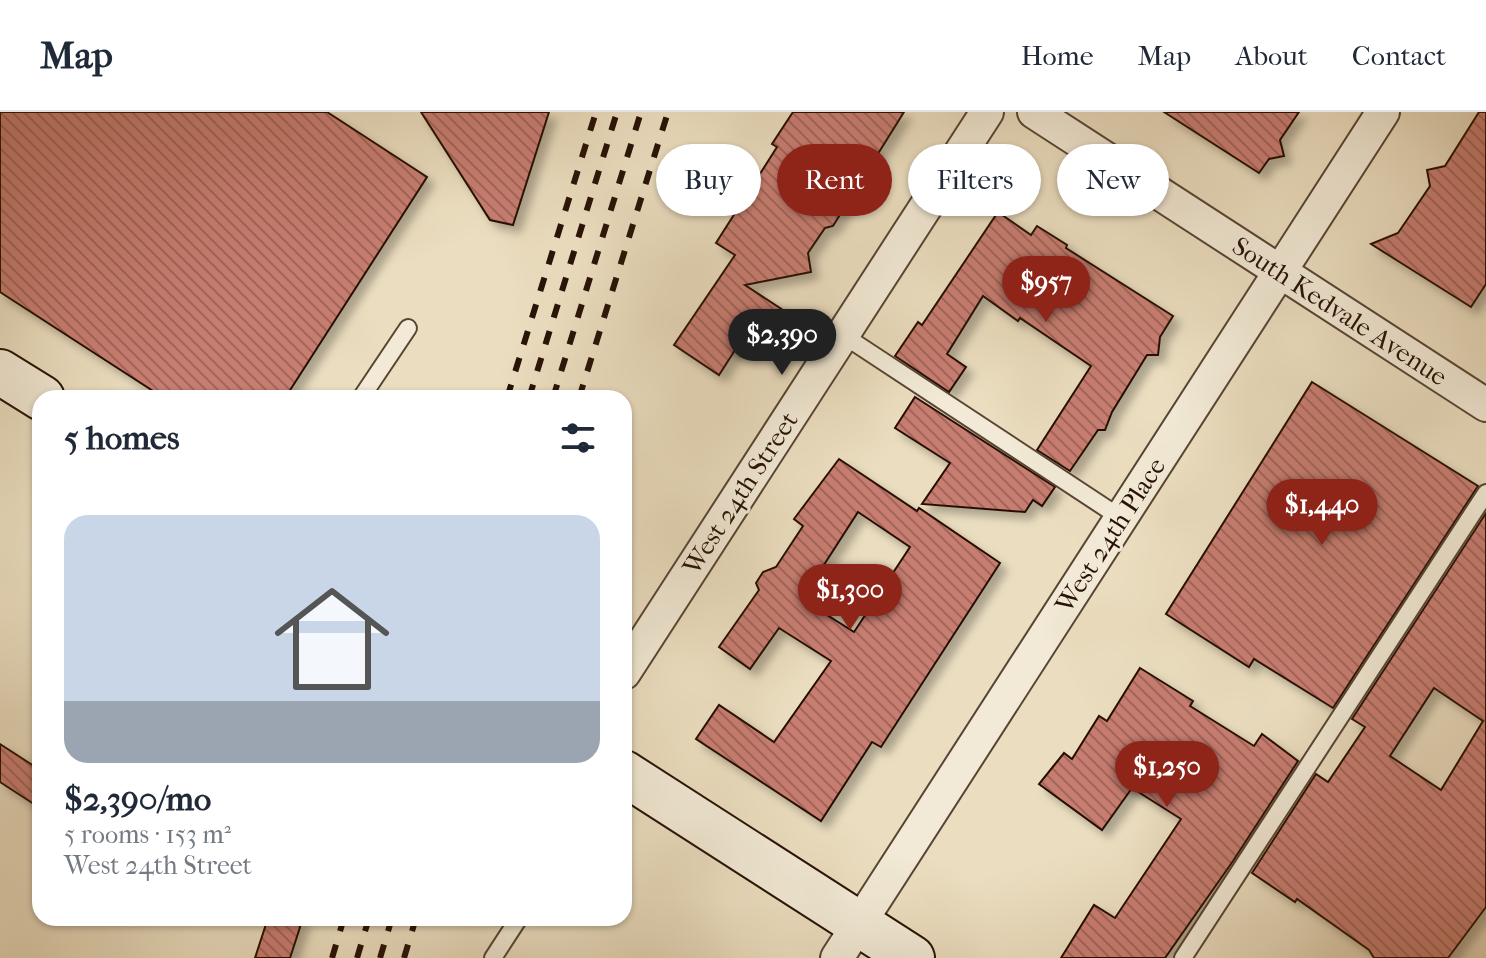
<!DOCTYPE html>
<meta charset="utf-8">
<style>
:root{--surface:#fff;--page:#f2f2f3;--text:#1f2937;--muted:#747a83;--line:#e0e1e3;--accent:#8f2418}
body{margin:0;font-family:"IM FELL French Canon",serif;background:var(--page);color:var(--text);height:100vh;display:flex;flex-direction:column;font-size:30px;white-space:nowrap}
*{box-sizing:border-box;margin:0}
p{font-size:26px;color:var(--muted)}
.icon{flex:none;width:44px;height:44px;fill:none;stroke:currentColor;stroke-width:2;stroke-linecap:round;stroke-linejoin:round}
.map{position:relative;flex:1;overflow:hidden}
.panel{position:absolute;left:32px;top:278px;width:600px;height:536px;display:flex;flex-direction:column;background:var(--surface);border-radius:24px;box-shadow:0 2px 6px #0004}
.panel>*{flex:none}
.hud{position:absolute;left:656px;top:32px;width:710px;height:72px;display:flex;gap:16px}
.price{position:absolute;translate:-50% -68px;padding:0 18px;border-radius:28px;background:var(--accent);color:#fff;font-size:26px;line-height:52px;filter:drop-shadow(0 2px 4px #0008)}
.price::after{content:'';position:absolute;left:50%;top:48px;width:24px;height:18px;margin-left:-12px;background:inherit;clip-path:polygon(0 0,100% 0,50% 100%)}
.price.active{background:#222;color:#fff}
ul{padding:0;list-style:none}
li{display:grid;align-content:center;gap:16px;height:424px;padding:0 32px}
li+li{border-top:2px solid var(--line)}
li span{display:grid;place-items:center;height:248px;border-radius:24px;color:#555}
li>.icon{margin-inline-start:auto}
span .icon{width:144px;height:144px;fill:#fffc;stroke-width:1}
li b{font-size:34px}
h2{display:flex;justify-content:space-between;align-items:center;height:96px;padding:0 32px;font-size:34px}
.tag{padding:0 28px;border-radius:36px;background:var(--surface);box-shadow:0 2px 6px #0004;font-size:28px;line-height:72px}
.tag.active{background:var(--accent);color:#fff}
header{display:flex;align-items:center;gap:48px;box-sizing:border-box;height:112px;padding:0 40px;background:var(--surface);border-bottom:2px solid var(--line)}
header strong{font-size:38px}
nav{display:flex;gap:44px;margin-inline-start:auto;font-size:28px}
.map>svg:first-child{display:block}
.building{fill:url(#building-back-hatch);stroke:#271106;stroke-width:2;fill-rule:evenodd;filter:url(#shadow)}
.lines{fill:none;stroke-linecap:round;stroke-linejoin:round}
.lane-casing{stroke:#584434;stroke-width:20}
.street-casing{stroke:#584434;stroke-width:36}
.secondary-casing{stroke:#271106;stroke-width:48}
.lane{stroke:#f2ead6;stroke-width:16}
.street{stroke:#f2ead6;stroke-width:32}
.secondary{stroke:#f2ead6;stroke-width:44}
.rail{stroke:#271106;stroke-width:6;stroke-dasharray:14 14;stroke-linecap:butt}
.labels{text-anchor:middle;stroke-width:6;stroke-linejoin:round;paint-order:stroke}
.street-label{font-size:26px;fill:#271106;stroke:#f2ead6}
</style>
<header>
<strong>Map</strong>
<nav><a>Home</a><a>Map</a><a>About</a><a>Contact</a></nav>
</header>
<div class="map">
<svg width="1486" height="846" viewBox="0 0 1486 846">
<defs>
<pattern id="building-back-hatch" width="6" height="6" patternUnits="userSpaceOnUse" patternTransform="scale(2)"><rect width="6" height="6" fill="#c87d71"/><path d="M-1 5l2 2M0 0l6 6M5-1l2 2" fill="none" stroke="#a2655b"/></pattern>
<filter id="shadow"><feDropShadow dx="7" dy="7" stdDeviation="4" flood-color="#0004"/></filter>
</defs>
<rect width="100%" height="100%" fill="#ebdec0"/>
<filter id="stains"><feTurbulence type="fractalNoise" baseFrequency=".0025" numOctaves="4"/><feColorMatrix values="0 0 0 0 .2 0 0 0 0 .09 0 0 0 0 .02 0 0 0 .5 -.17"/></filter>
<radialGradient id="worn" r=".72"><stop offset=".6" stop-color="#630" stop-opacity="0"/><stop offset="1" stop-color="#630" stop-opacity=".3"/></radialGradient>
<!-- building -->
<g class="building">
<polygon points="0,0 327,0 427,65 285,286 164,286 0,180"/>
<polygon points="421,0 549,0 513,113 490,108"/>
<polygon points="793,0 904,0 833,114 825,116 808,141 811,160 745,173 783,198 761,230 746,221 719,263 674,233 735,143 716,131 777,35 772,32"/>
<polygon points="1164,0 1299,0 1280,28 1284,44 1269,47 1259,61"/>
<polygon points="1479,0 1486,0 1486,172 1471,195 1371,132 1398,121 1430,74 1427,58 1445,54"/>
<polygon points="998,100 1031,123 1037,114 1067,133 1066,136 1173,204 1160,225 1158,243 1147,243 1112,300 1105,318 1098,318 1070,359 1037,338 1091,254 1020,206 1018,209 983,184 947,242 966,255 949,280 895,244 918,210 922,213"/>
<polygon points="1312,270 1478,374 1333,596 1254,547 1249,555 1166,502"/>
<polygon points="915,285 1055,375 1042,394 1033,388 1025,400 922,392 950,351 895,316"/>
<path d="M 839,347 L 917,399 L 919,396 L 1000,451 L 881,635 L 872,630 L 821,709 L 696,627 L 719,593 L 774,630 L 831,549 L 779,516 L 750,557 L 719,535 L 759,478 L 756,471 L 763,460 L 776,455 L 803,414 L 794,407 ZM 858,400 L 910,435 L 854,520 L 802,487 Z"/>
<path d="M 1486,401 L 1486,795 L 1448,846 L 1374,846 L 1369,838 L 1297,787 L 1295,790 L 1252,761 L 1316,662 L 1328,670 L 1365,615 L 1352,607 ZM 1434,576 L 1483,609 L 1441,678 L 1390,644 Z"/>
<polygon points="1140,556 1193,589 1190,594 1254,634 1262,622 1298,649 1233,749 1165,846 1061,846 1094,793 1115,806 1181,707 1132,676 1102,718 1039,672 1064,641 1072,647 1099,604 1107,609"/>
<polygon points="0,632 40,658 40,696 0,670"/>
<polygon points="268,806 303,806 290,846 255,846"/>
</g>
<g class="lines">
<!-- lane casing -->
<g class="lane-casing">
<g id="lane">
<polyline points="843,223 1121,406"/>
<polyline points="361,286 408,216"/>
<polyline points="493,846 519,806"/>
<polyline points="1183,846 1486,381"/>
</g>
</g>
<!-- street casing -->
<g class="street-casing">
<g id="street">
<polyline points="1034,0 1486,293"/>
<polyline points="624,561 987,0"/>
<polyline points="837,846 1383,0"/>
</g>
</g>
<!-- secondary casing -->
<g class="secondary-casing">
<g id="secondary">
<polyline points="0,260 42,286"/>
<polyline points="624,661 912,846"/>
</g>
</g>
<!-- lane -->
<use href="#lane" class="lane"/>
<!-- street -->
<use href="#street" class="street"/>
<!-- secondary -->
<use href="#secondary" class="secondary"/>
<!-- rail -->
<g class="rail">
<polyline points="507,286 596,0"/>
<polyline points="529,286 617,0"/>
<polyline points="553,286 641,0"/>
<polyline points="579,286 668,0"/>
<polyline points="332,846 344,806"/>
<polyline points="357,846 369,806"/>
<polyline points="380,846 392,806"/>
<polyline points="404,846 416,806"/>
</g>
</g>
<g class="labels">
<!-- street labels -->
<g class="street-label">
<text transform="translate(1340 199) rotate(33)" y="9">South Kedvale Avenue</text>
<text transform="translate(740 381) rotate(-57)" y="9">West 24th Street</text>
<text transform="translate(1110 423) rotate(-57)" y="9">West 24th Place</text>
</g>
</g>
<rect width="100%" height="100%" filter="url(#stains)"/>
<rect width="100%" height="100%" fill="url(#worn)"/>
</svg>
<b class="price" style="left:1046px;top:212px">$957</b>
<b class="price active" style="left:782px;top:265px">$2,390</b>
<b class="price" style="left:1322px;top:435px">$1,440</b>
<b class="price" style="left:850px;top:520px">$1,300</b>
<b class="price" style="left:1167px;top:697px">$1,250</b>
<div class="hud">
<a class="tag">Buy</a>
<a class="tag active">Rent</a>
<a class="tag">Filters</a>
<a class="tag">New</a>
</div>
<section class="panel">
<h2>5 homes<svg class="icon" aria-label="filters" viewBox="0 0 24 24"><path d="M4 7h16M4 17h16"/><circle cx="9" cy="7" r="2"/><circle cx="15" cy="17" r="2"/></svg></h2>
<ul>
<li><span style="background:linear-gradient(#c9d6e8 75%,#9aa5b1 0)"><svg class="icon" aria-label="home" viewBox="0 0 24 24"><path d="M3 11l9-7 9 7M6 9v11h12V9"/></svg></span><div><b>$2,390/mo</b><p>5 rooms · 153 m²</p><p>West 24th Street</p></div></li>
</ul>
</section>
</div>
